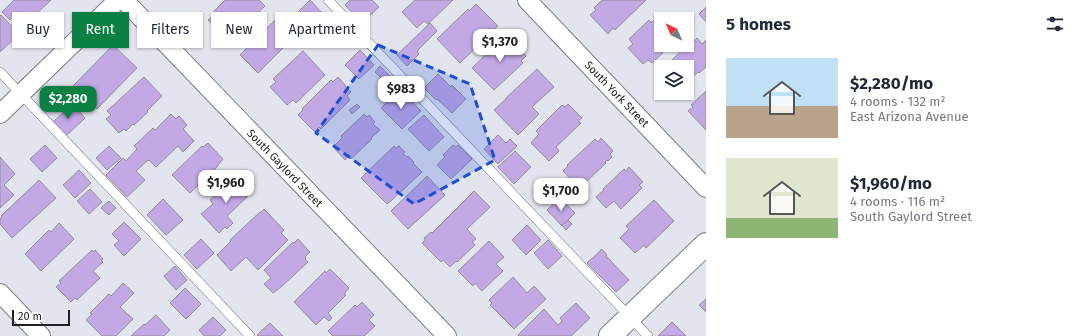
<!DOCTYPE html>
<meta charset="utf-8">
<style>
:root{--surface:#fff;--page:#f2f2f3;--text:#1f2937;--muted:#747a83;--accent:#0b8043}
body{margin:0;font-family:"Fira Sans",sans-serif;background:var(--page);color:var(--text);height:100vh;display:flex;flex-direction:column;font-size:15px;white-space:nowrap}
*{box-sizing:border-box;margin:0}
p{font-size:13px;color:var(--muted)}
.icon{flex:none;width:22px;height:22px;fill:none;stroke:currentColor;stroke-width:2;stroke-linecap:round;stroke-linejoin:round}
.map{position:relative;flex:1;overflow:hidden}
.sheet{display:flex;flex-direction:column;background:var(--surface);width:380px}
.sheet>*{flex:none}
.guide{position:absolute;left:12px;top:12px;width:380px;height:36px;display:flex;gap:8px}
.needle{width:26px;rotate:316deg}
.fabs{position:absolute;left:654px;top:12px;display:grid;gap:8px}
.fabs a{display:grid;place-items:center;width:40px;height:40px;border-radius:0px;background:var(--surface);box-shadow:0 1px 3px #0004;font-size:20px}
.scale{position:absolute;left:12px;bottom:10px;width:58px;box-sizing:border-box;padding-left:4px;border:2px solid #202124;border-top:0;font-size:11px;line-height:14px;white-space:nowrap;color:#202124;-webkit-text-stroke:3px #fff;paint-order:stroke}
.price{position:absolute;translate:-50% -34px;padding:0 9px;border-radius:8px;background:#fff;color:#222;font-size:13px;line-height:26px;filter:drop-shadow(0 1px 2px #0008)}
.price::after{content:'';position:absolute;left:50%;top:24px;width:12px;height:9px;margin-left:-6px;background:inherit;clip-path:polygon(0 0,100% 0,50% 100%)}
.price.selected{background:var(--accent);color:#fff}
ul{padding:0;list-style:none}
li{display:flex;align-items:center;gap:12px;height:100px;padding:0 20px}
li span{display:grid;place-items:center;flex:none;width:112px;height:80px;border-radius:0px;color:#555}
li>.icon{margin-inline-start:auto}
span .icon{width:48px;height:48px;fill:#fffc;stroke-width:1}
li b{font-size:17px}
h2{display:flex;justify-content:space-between;align-items:center;height:48px;padding:0 20px;font-size:17px}
.pill{padding:0 14px;border-radius:0px;background:var(--surface);box-shadow:0 1px 3px #0004;font-size:14px;line-height:36px}
.pill.selected{background:var(--accent);color:#fff}
main{display:flex;flex:1;min-height:0}
.map>svg:first-child{display:block}
.building{fill:#c2a8e5;stroke:#938f98}
.lines{fill:none;stroke-linecap:round;stroke-linejoin:round}
.lane-casing{stroke:#7c7d86;stroke-width:10}
.street-casing{stroke:#7c7d86;stroke-width:20}
.secondary-casing{stroke:#7c7d86;stroke-width:24}
.lane{stroke:#fff;stroke-width:9}
.street{stroke:#fff;stroke-width:18}
.secondary{stroke:#fff;stroke-width:22}
.marked{fill:#1d4ed8;fill-opacity:0.2;stroke:#1d4ed8;stroke-width:3;stroke-dasharray:8 5;stroke-linejoin:round}
.labels{text-anchor:middle;stroke-width:3.5;stroke-linejoin:round;paint-order:stroke}
.street-label{font-size:11px;fill:#202124;stroke:#fff}
</style>
<main>
<div class="map">
<svg width="706" height="336" viewBox="0 0 706 336">
<rect width="100%" height="100%" fill="#e2e4ee"/>
<!-- building -->
<g class="building">
<polygon points="14,0 51,0 29,21 19,11 10,20 2,12"/>
<polygon points="225,0 259,0 265,6 233,37 225,28 220,32 208,20 213,16 211,14"/>
<polygon points="310,0 324,15 310,29 296,14"/>
<polygon points="350,0 372,0 379,7 362,23 345,5"/>
<polygon points="415,0 453,0 428,24 424,21 417,28 402,12"/>
<polygon points="602,0 646,0 615,30 613,28 608,34 590,15 596,10 594,8"/>
<polygon points="476,4 498,26 460,63 437,39 468,9 469,11"/>
<polygon points="706,7 706,22 699,14"/>
<polygon points="328,12 332,16 324,23 320,19"/>
<polygon points="1,15 19,34 0,52 0,16"/>
<polygon points="286,15 288,17 290,15 303,28 258,73 240,55 275,20 278,23"/>
<polygon points="330,17 346,31 335,44 319,31"/>
<polygon points="656,18 661,23 661,45 671,45 652,63 648,60 643,64 628,48 633,44 629,39 649,20 651,23"/>
<polygon points="430,23 437,31 417,51 419,54 407,66 397,55"/>
<polygon points="506,35 526,56 521,61 523,63 494,90 472,68"/>
<polygon points="697,38 702,44 706,40 706,67 699,73 698,72 687,82 687,67 665,67 683,49 684,51"/>
<polygon points="113,45 137,68 97,109 73,86"/>
<polygon points="360,50 374,65 359,79 345,65"/>
<polygon points="303,51 325,75 296,103 293,100 287,105 270,87 276,82 273,79"/>
<polygon points="380,66 393,79 387,84 375,72"/>
<polygon points="537,69 554,87 532,107 539,114 518,135 494,110 506,99 506,98"/>
<polygon points="438,74 451,87 452,85 466,99 452,113 437,99 436,100 424,88"/>
<polygon points="144,77 162,96 147,111 148,112 134,125 133,124 126,131 124,129 119,133 106,119 111,115 107,111"/>
<polygon points="338,77 345,85 345,86 351,92 347,96 350,100 321,129 319,127 315,132 298,115 303,110 302,109 331,80 333,82"/>
<polygon points="400,90 421,111 402,129 381,108"/>
<polygon points="706,91 706,130 688,111 693,107 691,105"/>
<polygon points="72,104 85,118 65,137 52,123"/>
<polygon points="357,104 360,107 352,114 349,110"/>
<polygon points="568,104 582,118 578,121 581,123 556,147 559,151 549,161 531,143 539,134 536,131 562,105 565,107"/>
<polygon points="171,114 176,119 179,116 187,125 183,129 194,141 183,152 178,146 156,167 149,160 149,161 148,160 136,171 145,180 127,197 106,175 123,158 126,161 137,149 134,146 153,128 155,130"/>
<polygon points="364,114 367,117 369,115 375,122 373,124 380,130 371,138 372,139 351,159 348,156 345,160 333,147 342,138 341,136"/>
<polygon points="424,115 444,137 429,151 408,129"/>
<polygon points="498,135 506,143 510,139 517,146 498,164 484,149"/>
<polygon points="601,138 613,151 610,154 612,157 608,161 607,160 605,162 606,163 585,183 584,183 579,188 563,171 568,166 567,165 595,139 598,142"/>
<polygon points="208,143 223,159 218,165 218,166 190,193 172,175 202,146 203,147"/>
<polygon points="45,145 57,158 42,172 30,159"/>
<polygon points="453,145 456,147 458,145 472,159 451,179 437,165 445,157 443,155"/>
<polygon points="109,146 121,158 107,170 96,158"/>
<polygon points="394,146 396,148 399,146 405,152 403,154 407,157 408,156 414,162 413,163 422,172 392,200 387,204 361,178"/>
<polygon points="515,151 531,167 514,184 498,167"/>
<polygon points="0,157 15,174 4,185 14,195 0,208"/>
<polygon points="629,167 643,182 639,185 642,188 621,209 614,201 606,208 596,197 604,190 603,189 624,169 626,171"/>
<polygon points="79,170 91,183 75,198 63,185"/>
<polygon points="238,175 252,190 247,195 248,196 227,216 233,223 227,229 225,227 219,233 201,214 213,204 210,200 232,179 233,180"/>
<polygon points="427,176 445,195 408,229 391,211"/>
<polygon points="39,180 56,198 12,238 0,224 0,219 2,217 1,216"/>
<polygon points="90,189 102,202 89,214 77,201"/>
<polygon points="474,191 490,207 467,229 476,239 472,242 475,245 457,262 456,261 450,267 443,260 441,262 422,243 425,240 424,238 431,232 432,233"/>
<polygon points="560,198 575,213 562,226 547,210"/>
<polygon points="163,199 183,220 166,235 147,215"/>
<polygon points="654,200 674,221 646,248 644,245 635,253 620,238 629,229 626,226"/>
<polygon points="109,201 116,208 109,215 101,208"/>
<polygon points="264,209 284,230 281,233 288,240 258,270 246,257 231,271 217,255 231,241 230,240 260,212 260,213"/>
<polygon points="568,220 572,224 566,230 562,225"/>
<polygon points="124,222 141,239 124,256 114,245 119,241 112,234"/>
<polygon points="59,223 74,239 41,271 25,254 49,230 51,232"/>
<polygon points="527,225 541,240 526,255 512,240"/>
<polygon points="201,239 214,253 197,269 184,255"/>
<polygon points="298,239 310,252 305,257 306,258 305,259 308,262 281,287 273,293 264,284 271,278 264,270 293,242 294,243"/>
<polygon points="548,240 562,256 548,269 534,253"/>
<polygon points="489,241 504,257 496,264 503,271 482,291 475,283 473,286 458,271"/>
<polygon points="602,249 607,255 606,256 629,280 616,292 587,263"/>
<polygon points="92,250 93,252 95,250 103,259 101,260 103,262 93,271 100,278 77,300 75,298 71,302 56,287 61,283 59,281"/>
<polygon points="175,266 187,280 176,290 164,276"/>
<polygon points="330,269 349,288 344,294 346,295 328,313 332,318 329,321 324,317 316,325 294,302 325,271 326,273"/>
<polygon points="513,277 527,293 534,286 546,299 514,329 490,305 492,303 489,300"/>
<polygon points="123,283 134,293 120,307 133,319 116,336 102,336 86,320 92,314 90,313 109,294 111,296"/>
<polygon points="185,288 201,304 186,319 170,303"/>
<polygon points="706,299 706,312 699,305"/>
<polygon points="362,302 374,315 369,320 375,326 364,336 333,336 328,331 355,305 357,307"/>
<polygon points="576,303 590,318 571,336 519,336 518,335 544,309 558,325 562,321 560,318"/>
<polygon points="156,315 170,330 164,336 131,336 144,324 145,325"/>
<polygon points="213,317 226,330 220,336 204,336 199,330"/>
<polygon points="672,322 686,336 658,336"/>
<polygon points="270,323 283,336 258,336 257,335"/>
</g>
<g class="lines">
<!-- lane casing -->
<g class="lane-casing">
<g id="lane">
<polyline points="328,0 648,336"/>
<polyline points="0,72 250,336"/>
</g>
</g>
<!-- street casing -->
<g class="street-casing">
<g id="street">
<polyline points="124,0 447,336"/>
<polyline points="527,0 706,188"/>
<polyline points="0,114 118,0"/>
<polyline points="0,293 41,336"/>
</g>
</g>
<!-- secondary casing -->
<g class="secondary-casing">
<polyline id="secondary" points="610,336 706,244"/>
</g>
<!-- lane -->
<use href="#lane" class="lane"/>
<!-- street -->
<use href="#street" class="street"/>
<!-- secondary -->
<use href="#secondary" class="secondary"/>
</g>
<!-- marked area -->
<path class="marked" d="M 378,45 L 470,84 L 495,160 L 414,204 L 316,133 Z"/>
<g class="labels">
<!-- street labels -->
<g class="street-label">
<text transform="translate(617 94) rotate(46)" y="4">South York Street</text>
<text transform="translate(285 168) rotate(46)" y="4">South Gaylord Street</text>
</g>
</g>
</svg>
<div class="fabs">
<a><svg class="needle" viewBox="-14 -14 28 28"><path d="M0-13l5 13h-10z" fill="#e53935"/><path d="M0 13l5-13h-10z" fill="#747a83"/></svg></a>
<a><svg class="icon" aria-label="layers" viewBox="0 0 24 24"><path d="M12 4l9 5-9 5-9-5zM3 14l9 5 9-5"/></svg></a>
</div>
<div class="scale">20 m</div>
<b class="price" style="left:500px;top:63px">$1,370</b>
<b class="price" style="left:401px;top:110px">$983</b>
<b class="price selected" style="left:68px;top:120px">$2,280</b>
<b class="price" style="left:226px;top:204px">$1,960</b>
<b class="price" style="left:561px;top:212px">$1,700</b>
<div class="guide">
<a class="pill">Buy</a>
<a class="pill selected">Rent</a>
<a class="pill">Filters</a>
<a class="pill">New</a>
<a class="pill">Apartment</a>
</div>
</div>
<section class="sheet">
<h2>5 homes<svg class="icon" aria-label="filters" viewBox="0 0 24 24"><path d="M4 7h16M4 17h16"/><circle cx="9" cy="7" r="2"/><circle cx="15" cy="17" r="2"/></svg></h2>
<ul>
<li><span style="background:linear-gradient(#bfe0f5 60%,#b9a48a 0)"><svg class="icon" aria-label="home" viewBox="0 0 24 24"><path d="M3 11l9-7 9 7M6 9v11h12V9"/></svg></span><div><b>$2,280/mo</b><p>4 rooms · 132 m²</p><p>East Arizona Avenue</p></div></li>
<li><span style="background:linear-gradient(#dfe7d0 75%,#8fb573 0)"><svg class="icon" aria-label="home" viewBox="0 0 24 24"><path d="M3 11l9-7 9 7M6 9v11h12V9"/></svg></span><div><b>$1,960/mo</b><p>4 rooms · 116 m²</p><p>South Gaylord Street</p></div></li>
</ul>
</section>
</main>
